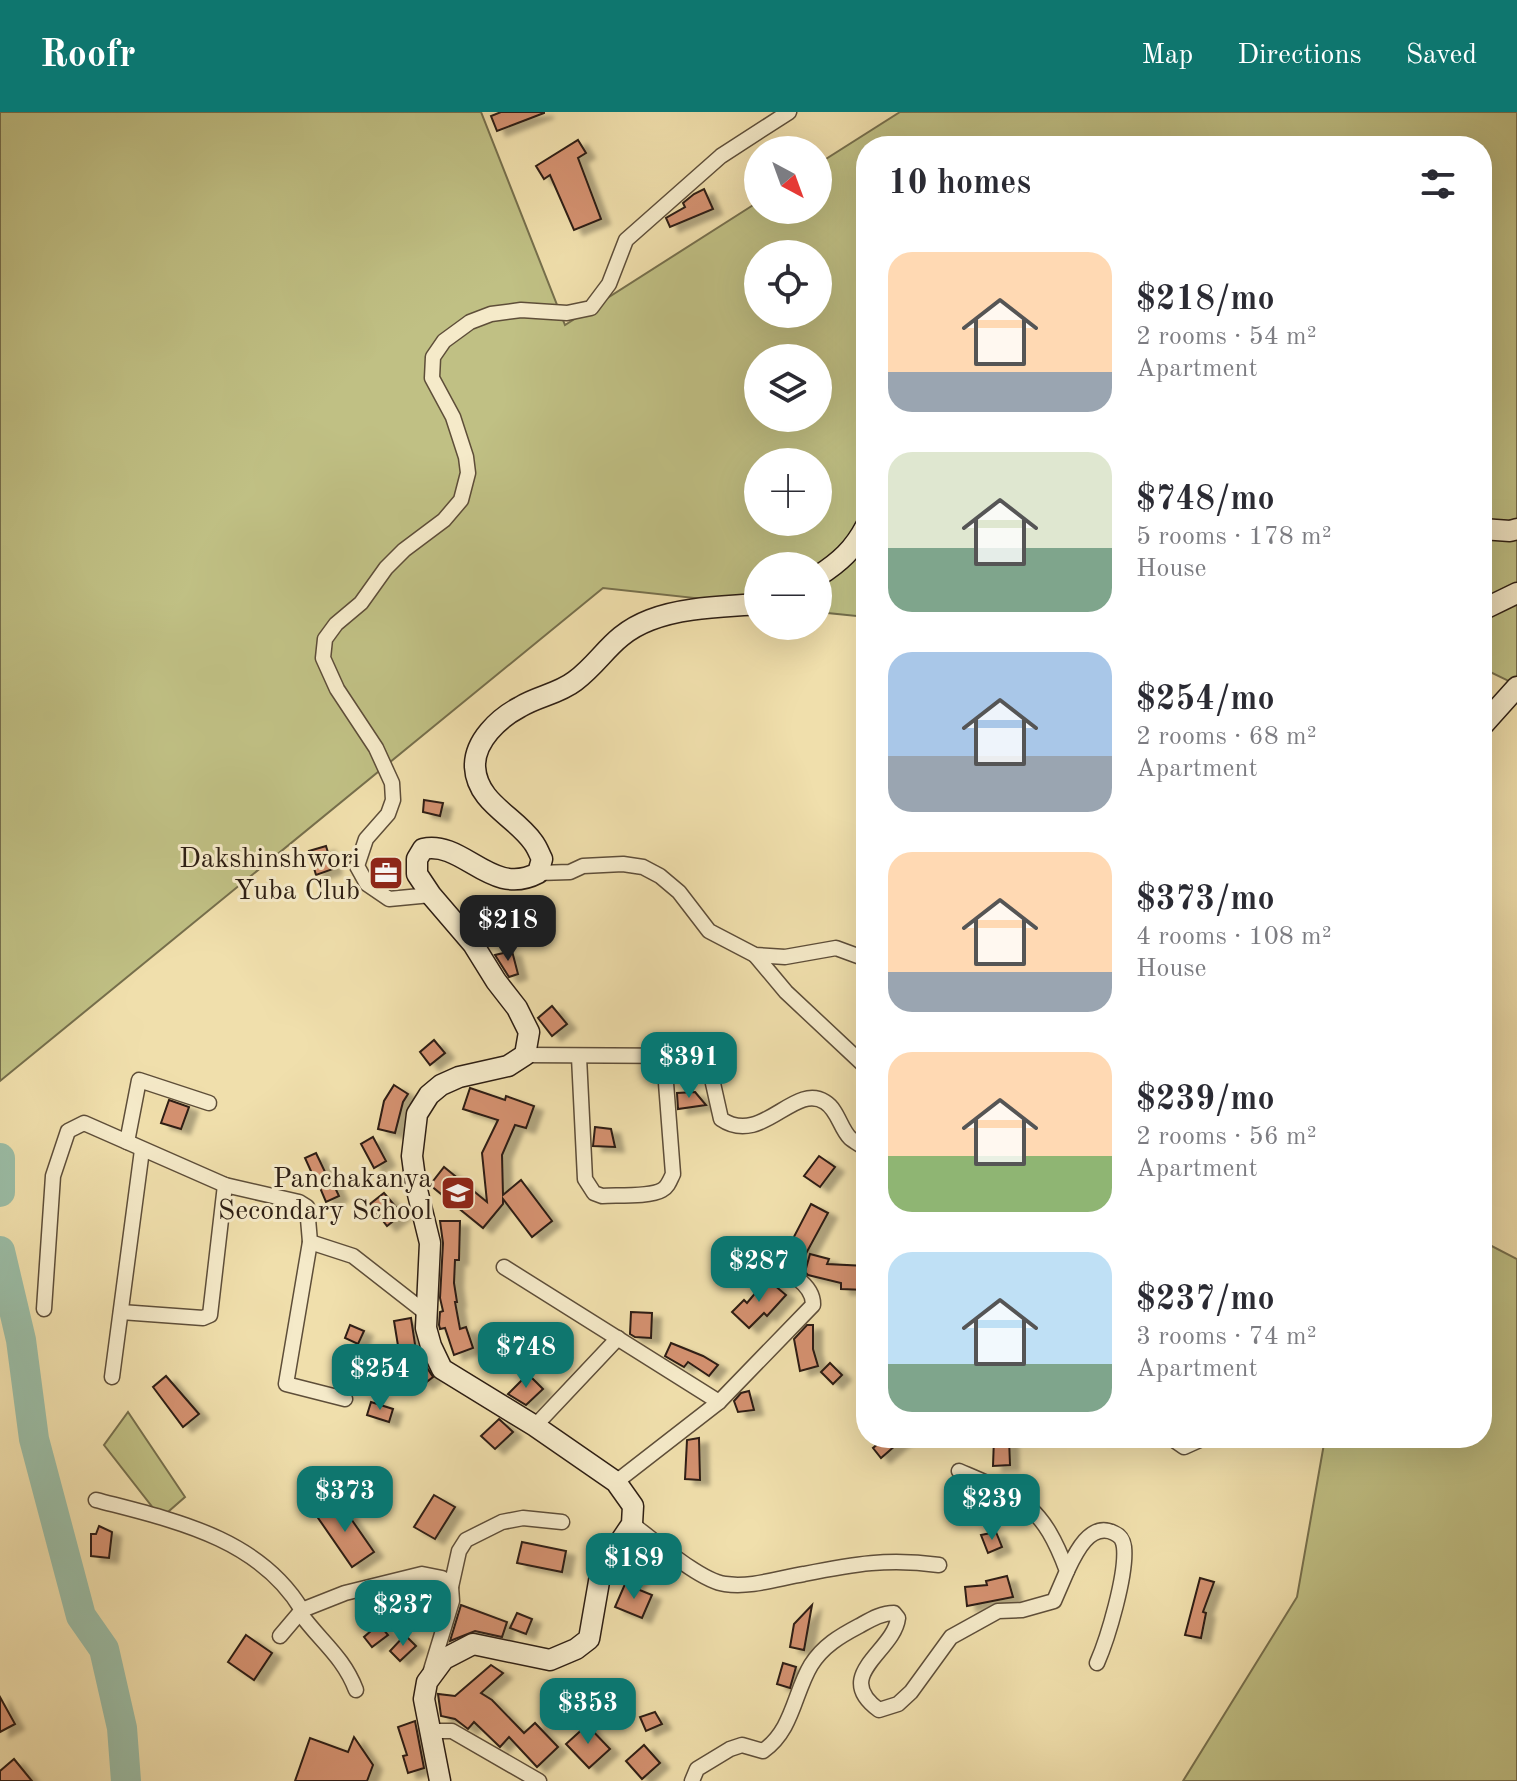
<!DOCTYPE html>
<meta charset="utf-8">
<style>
:root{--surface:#fff;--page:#f7f7f7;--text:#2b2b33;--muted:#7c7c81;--accent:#0f766e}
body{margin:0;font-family:"Old Standard TT",serif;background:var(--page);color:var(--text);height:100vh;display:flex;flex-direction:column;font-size:30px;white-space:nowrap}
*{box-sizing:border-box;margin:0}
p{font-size:26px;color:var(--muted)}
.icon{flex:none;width:44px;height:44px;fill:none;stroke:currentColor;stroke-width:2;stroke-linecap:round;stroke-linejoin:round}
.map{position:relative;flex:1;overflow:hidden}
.panel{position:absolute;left:856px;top:24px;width:636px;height:1312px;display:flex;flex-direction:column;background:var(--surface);border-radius:32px;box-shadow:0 8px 32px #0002}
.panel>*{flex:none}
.needle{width:52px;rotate:139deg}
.buttons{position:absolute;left:744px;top:24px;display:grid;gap:16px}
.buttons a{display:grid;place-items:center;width:88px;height:88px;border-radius:50%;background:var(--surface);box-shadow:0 8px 32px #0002;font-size:40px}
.price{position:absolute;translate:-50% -68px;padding:0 18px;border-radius:16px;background:var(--accent);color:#fff;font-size:26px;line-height:52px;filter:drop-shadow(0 2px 4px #0008)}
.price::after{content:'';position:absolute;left:50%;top:48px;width:24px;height:18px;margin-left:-12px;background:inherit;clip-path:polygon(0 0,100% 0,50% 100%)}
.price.on{background:#222;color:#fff}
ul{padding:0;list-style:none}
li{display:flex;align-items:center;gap:24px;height:200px;padding:0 32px}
li span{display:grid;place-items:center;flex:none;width:224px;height:160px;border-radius:24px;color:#555}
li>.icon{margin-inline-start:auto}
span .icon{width:96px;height:96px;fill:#fffc;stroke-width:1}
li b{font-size:34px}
h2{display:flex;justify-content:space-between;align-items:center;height:96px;padding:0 32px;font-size:34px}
header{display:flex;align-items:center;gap:48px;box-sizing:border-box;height:112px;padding:0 40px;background:var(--accent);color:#fff}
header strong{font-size:38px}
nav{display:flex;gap:44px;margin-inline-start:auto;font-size:28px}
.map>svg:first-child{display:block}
.green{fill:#c0c084;stroke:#766f4c;stroke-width:2;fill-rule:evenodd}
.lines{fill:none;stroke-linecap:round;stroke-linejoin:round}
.river{stroke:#9bbda6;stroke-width:30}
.building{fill:#d4916f;stroke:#2d1e13;stroke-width:2;filter:url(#shadow)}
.street-casing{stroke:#5e4e39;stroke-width:17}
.secondary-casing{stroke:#2d1e13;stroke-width:23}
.street{stroke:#f5eac9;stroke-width:14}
.secondary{stroke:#f5eac9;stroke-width:20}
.labels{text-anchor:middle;stroke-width:6;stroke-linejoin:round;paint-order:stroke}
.poi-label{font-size:28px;fill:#2d1e13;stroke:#f5eac9;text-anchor:end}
</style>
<header>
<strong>Roofr</strong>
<nav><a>Map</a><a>Directions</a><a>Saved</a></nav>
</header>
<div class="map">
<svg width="1517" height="1669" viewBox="0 0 1517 1669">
<defs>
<filter id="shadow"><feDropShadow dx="9" dy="5" stdDeviation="2" flood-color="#0004"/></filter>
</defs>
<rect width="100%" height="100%" fill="#f0dfac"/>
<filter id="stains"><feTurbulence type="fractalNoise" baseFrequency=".0025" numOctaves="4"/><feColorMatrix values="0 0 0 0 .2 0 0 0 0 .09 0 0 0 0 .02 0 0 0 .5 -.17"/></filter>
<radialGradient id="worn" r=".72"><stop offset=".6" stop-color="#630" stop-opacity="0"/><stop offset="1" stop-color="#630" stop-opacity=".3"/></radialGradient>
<!-- green -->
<g class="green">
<path d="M 0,0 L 481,0 L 565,213 L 758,90 L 758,98 L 818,98 L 818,52 L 900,0 L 1517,0 L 1517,573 L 1482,556 L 1482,34 L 866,34 L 866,505 L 818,500 L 818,454 L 758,454 L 758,493 L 603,476 L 0,969 ZM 758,142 L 818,142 L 818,202 L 758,202 ZM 758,246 L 818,246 L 818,306 L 758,306 ZM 758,350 L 818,350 L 818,410 L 758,410 Z"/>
<polygon points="1482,1129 1517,1147 1517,1669 1183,1669 1297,1485 1325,1326 1482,1326"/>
<polygon points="128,1300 185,1385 161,1406 104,1333"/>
</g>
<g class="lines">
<!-- river -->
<g class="river">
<polyline points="0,1046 0,1080"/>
<polyline points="0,1139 21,1228 34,1327 81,1504 104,1537 122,1616 126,1669"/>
</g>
</g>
<!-- building -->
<g class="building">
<polygon points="501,0 544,0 544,1 497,19 491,4"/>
<polygon points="578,28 586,41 578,46 601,107 574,118 550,63 544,67 536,54"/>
<polygon points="704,77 713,97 670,115 666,106 685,95 683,91 694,82"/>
<polygon points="424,688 443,691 440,704 423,700"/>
<polygon points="326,734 333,757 316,763 309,739"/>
<polygon points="512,839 518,862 509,865 495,843"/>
<polygon points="552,894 567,912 552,924 538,906"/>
<polygon points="434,928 445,941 430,953 420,940"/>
<polygon points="394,973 408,982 403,990 395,1021 378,1017 384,989"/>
<polygon points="470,976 505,988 506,984 534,994 526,1016 515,1013 502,1043 503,1083 521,1068 552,1109 532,1125 503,1087 503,1092 483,1116 430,1073 444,1055 487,1090 482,1041 498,1008 463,997"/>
<polygon points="695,980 706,993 678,997 677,981"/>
<polygon points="169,988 189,995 181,1017 161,1011"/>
<polygon points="595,1015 611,1017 615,1035 593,1034"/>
<polygon points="373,1025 386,1049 374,1056 361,1032"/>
<polygon points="316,1041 326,1062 315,1068 305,1046"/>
<polygon points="819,1044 835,1055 820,1075 804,1064"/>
<polygon points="330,1065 339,1084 326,1090 318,1071"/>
<polygon points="384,1081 402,1102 387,1114 370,1092"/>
<polygon points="811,1092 828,1101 802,1149 786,1140"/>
<polygon points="440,1109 460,1109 459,1148 455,1148 454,1171 457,1190 455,1190 460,1217 466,1215 473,1236 454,1243 445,1216 440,1217 439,1213 440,1200 443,1199 440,1186 443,1131"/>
<polygon points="810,1142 829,1147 827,1152 866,1154 866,1178 841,1177 841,1171 808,1163 805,1160"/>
<polygon points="767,1167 786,1183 767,1204 764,1201 749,1216 732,1200 744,1188 747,1191"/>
<polygon points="631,1200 652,1201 651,1226 635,1225 630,1222"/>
<polygon points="411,1206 416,1239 433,1265 424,1272 408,1251 401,1252 394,1209"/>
<polygon points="350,1213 364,1219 358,1232 345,1226"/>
<polygon points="807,1213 813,1213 813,1237 818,1254 800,1259 794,1227"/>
<polygon points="671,1231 703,1244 718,1253 709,1264 688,1250 684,1255 665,1244"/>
<polygon points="830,1251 842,1263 833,1272 821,1260"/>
<polygon points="528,1262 543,1277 526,1293 508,1282"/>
<polygon points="166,1264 199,1302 183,1315 153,1275"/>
<polygon points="749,1279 754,1298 738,1300 734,1289 741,1281"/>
<polygon points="371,1290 393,1297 389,1310 367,1303"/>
<polygon points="499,1307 513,1320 495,1337 481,1324"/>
<polygon points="699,1326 700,1368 685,1367 687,1328"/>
<polygon points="885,1326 904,1326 881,1346 873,1336"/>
<polygon points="994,1326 1009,1326 1010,1353 993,1354"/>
<polygon points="434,1383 455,1395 435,1427 414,1415"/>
<polygon points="338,1388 374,1440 352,1455 316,1403"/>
<polygon points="99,1414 112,1420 109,1446 91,1444 91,1422 96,1422"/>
<polygon points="996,1420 1002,1435 988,1441 981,1423"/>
<polygon points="522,1430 566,1439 562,1460 517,1451"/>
<polygon points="625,1446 644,1460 634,1472 616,1460"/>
<polygon points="1007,1464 1013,1485 967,1494 965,1475 987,1473 986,1469"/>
<polygon points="1200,1466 1214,1470 1203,1500 1206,1501 1201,1526 1185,1523"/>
<polygon points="625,1472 652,1483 642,1506 615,1495"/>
<polygon points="461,1493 507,1510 502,1525 475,1519 450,1529"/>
<polygon points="812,1493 804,1538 790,1535 794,1512"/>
<polygon points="517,1501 532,1507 526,1522 510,1516"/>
<polygon points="379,1512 388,1523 372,1535 364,1525"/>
<polygon points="246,1523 272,1541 254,1568 228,1550"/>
<polygon points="405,1523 416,1534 400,1549 390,1539"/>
<polygon points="783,1551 796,1555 790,1576 777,1572"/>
<polygon points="491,1553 503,1561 481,1581 492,1588 524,1621 535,1611 558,1635 537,1655 509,1625 500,1635 474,1610 468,1617 455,1607 441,1604 438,1582 455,1584"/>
<polygon points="0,1585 15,1612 0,1620"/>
<polygon points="655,1600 662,1612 646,1619 640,1605"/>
<polygon points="415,1609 424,1656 408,1661 403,1644 407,1643 398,1615"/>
<polygon points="587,1613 610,1637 589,1656 566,1632"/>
<polygon points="354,1625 373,1653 367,1669 295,1669 310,1626 348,1640"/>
<polygon points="644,1633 660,1651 642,1667 626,1649"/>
<polygon points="14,1647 32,1669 0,1669 0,1659"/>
</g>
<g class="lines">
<!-- street casing -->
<g class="street-casing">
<g id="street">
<polyline points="538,761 570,760 583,754 623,752 643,755 660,764 679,780 709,819 755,843 785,845 836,836 866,847"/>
<polyline points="431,783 389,787 367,772 357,754 366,727 388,702 393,688 392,671 376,636 337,577 323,546 325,527 336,512 361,491 386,456 404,438 444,408 461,388 468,361 466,345 453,305 432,266 433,245 444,229 470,210 491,202 521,198 567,201 591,196 609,172 626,128 721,44 789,0"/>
<polyline points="755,843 786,880 866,955"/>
<path d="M 525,943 L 694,944 L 710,958 L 721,1007 C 762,1035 794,970 825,990 C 838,998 840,1016 850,1026 C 855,1030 861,1033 866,1037"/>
<path d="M 579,945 L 585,1067 L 594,1081 L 602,1084 C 616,1083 650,1085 662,1078 C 668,1075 670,1068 673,1062 L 664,945"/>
<polyline points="127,1030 139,968 209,991"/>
<polyline points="310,1130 286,1272 345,1287"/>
<polyline points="504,1155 719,1290"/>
<polyline points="44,1197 53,1064 68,1019 84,1011 225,1073 299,1090 307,1095 310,1130 353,1144 426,1201"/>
<polyline points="121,1200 203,1206 210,1203 225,1073"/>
<polyline points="112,1265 142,1038"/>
<polyline points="535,1314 618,1226"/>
<polyline points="1171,1326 1184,1335 1204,1326"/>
<path d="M 616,1370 L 719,1290 L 813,1193 C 814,1166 770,1152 750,1141"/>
<path d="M 96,1388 C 172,1408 258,1425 302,1498"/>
<path d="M 632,1412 C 654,1428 700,1469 725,1472 C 751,1476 779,1466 804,1462 C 854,1452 888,1446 939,1453"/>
<path d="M 1067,1459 C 1075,1442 1090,1409 1114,1421 C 1121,1424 1123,1428 1124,1435 C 1127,1462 1108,1526 1097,1551"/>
<polyline points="451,1475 459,1439 466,1428 502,1410 523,1406 562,1410"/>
<path d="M 300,1501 C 320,1529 343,1544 356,1578"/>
<polyline points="280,1524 302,1498 345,1481 422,1462 442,1466 451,1475 452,1489 431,1558"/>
<polyline points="429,1619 452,1619 539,1669"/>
<path d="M 692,1669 L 697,1657 L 730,1637 L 742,1633 L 763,1639 C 793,1618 794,1581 811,1553 C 823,1534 840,1524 859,1514 C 870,1508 881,1501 894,1501 L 898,1506 C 894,1540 831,1563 879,1598 L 898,1592 L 911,1580 L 951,1525 L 998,1499 L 1022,1498 L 1054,1489 L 1067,1459 C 1042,1392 1022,1386 959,1359"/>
</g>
</g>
<!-- secondary casing -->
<g class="secondary-casing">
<g id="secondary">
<polyline points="1482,417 1510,419 1517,417"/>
<path d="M 818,464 C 840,450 854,437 866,414"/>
<polyline points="1482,498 1517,481"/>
<polyline points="1482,614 1517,575"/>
<path d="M 440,1669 L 424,1587 L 427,1570 L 444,1547 L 473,1532 L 550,1548 L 576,1537 L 589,1527 L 601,1458 L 632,1412 L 633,1394 L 616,1370 L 535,1314 L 442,1257 L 431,1234 L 426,1216 L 430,1131 L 416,1074 L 412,1044 L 417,1002 L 429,983 L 441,973 L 459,965 L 508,954 L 525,943 L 529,920 L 517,896 L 496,869 L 473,832 L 431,783 L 417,762 L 417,747 L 423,737 C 464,728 491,786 538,761 L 542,747 C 539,741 537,735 533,730 C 515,704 477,691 475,655 C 474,629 499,606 520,595 C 538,584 558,582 575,569 C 604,547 611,523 650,508 C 683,495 723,495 758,492"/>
</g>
</g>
<!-- street -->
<use href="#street" class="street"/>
<!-- secondary -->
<use href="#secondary" class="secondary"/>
</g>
<!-- icons -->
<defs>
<g id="office-square" transform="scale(1.8)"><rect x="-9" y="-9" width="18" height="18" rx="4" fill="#8f2418" stroke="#f5eac9"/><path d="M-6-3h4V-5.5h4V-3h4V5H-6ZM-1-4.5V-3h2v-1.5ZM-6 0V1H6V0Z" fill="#fff"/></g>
<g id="school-square" transform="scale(1.8)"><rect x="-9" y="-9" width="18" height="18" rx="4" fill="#8f2418" stroke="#f5eac9"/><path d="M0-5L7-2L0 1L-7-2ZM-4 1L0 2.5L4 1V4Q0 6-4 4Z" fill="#fff"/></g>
</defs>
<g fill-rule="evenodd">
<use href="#office-square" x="386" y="761"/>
<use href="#school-square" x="458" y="1081"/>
</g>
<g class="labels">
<!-- poi labels -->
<g class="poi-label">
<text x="360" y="755">Dakshinshwori<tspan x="360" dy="32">Yuba Club</tspan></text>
<text x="432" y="1075">Panchakanya<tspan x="432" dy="32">Secondary School</tspan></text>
</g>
</g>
<rect width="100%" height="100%" filter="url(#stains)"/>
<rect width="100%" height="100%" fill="url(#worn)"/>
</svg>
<div class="buttons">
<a><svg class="needle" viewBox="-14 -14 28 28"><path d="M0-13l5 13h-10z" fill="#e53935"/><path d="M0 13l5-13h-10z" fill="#7c7c81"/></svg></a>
<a><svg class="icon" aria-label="locate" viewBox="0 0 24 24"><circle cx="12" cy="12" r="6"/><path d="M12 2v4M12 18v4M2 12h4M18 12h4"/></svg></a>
<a><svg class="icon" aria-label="layers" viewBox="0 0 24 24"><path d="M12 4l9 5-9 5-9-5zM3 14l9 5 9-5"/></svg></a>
<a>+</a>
<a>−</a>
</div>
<b class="price on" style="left:508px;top:851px">$218</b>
<b class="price" style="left:689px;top:988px">$391</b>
<b class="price" style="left:759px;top:1192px">$287</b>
<b class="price" style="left:526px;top:1278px">$748</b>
<b class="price" style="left:380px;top:1300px">$254</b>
<b class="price" style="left:345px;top:1422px">$373</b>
<b class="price" style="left:992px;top:1430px">$239</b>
<b class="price" style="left:634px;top:1489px">$189</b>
<b class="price" style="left:403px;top:1536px">$237</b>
<b class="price" style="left:588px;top:1634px">$353</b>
<section class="panel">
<h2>10 homes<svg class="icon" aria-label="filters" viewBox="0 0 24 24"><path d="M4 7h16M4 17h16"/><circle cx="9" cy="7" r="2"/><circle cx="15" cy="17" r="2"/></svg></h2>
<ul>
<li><span style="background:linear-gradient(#ffd9b3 75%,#9aa5b1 0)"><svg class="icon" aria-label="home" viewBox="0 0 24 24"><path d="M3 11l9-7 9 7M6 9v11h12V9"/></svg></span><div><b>$218/mo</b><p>2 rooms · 54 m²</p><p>Apartment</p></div></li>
<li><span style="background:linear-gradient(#dfe7d0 60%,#7fa58c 0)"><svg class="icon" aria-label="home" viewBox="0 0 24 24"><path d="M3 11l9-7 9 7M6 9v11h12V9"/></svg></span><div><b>$748/mo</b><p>5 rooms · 178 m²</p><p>House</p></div></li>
<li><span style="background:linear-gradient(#a9c7e8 65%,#9aa5b1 0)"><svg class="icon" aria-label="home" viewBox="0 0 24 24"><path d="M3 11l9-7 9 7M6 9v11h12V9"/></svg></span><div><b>$254/mo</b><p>2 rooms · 68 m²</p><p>Apartment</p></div></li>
<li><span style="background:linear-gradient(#ffd9b3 75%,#9aa5b1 0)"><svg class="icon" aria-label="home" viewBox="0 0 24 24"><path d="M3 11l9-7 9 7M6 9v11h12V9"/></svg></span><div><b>$373/mo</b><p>4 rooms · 108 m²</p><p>House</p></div></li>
<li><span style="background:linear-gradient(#ffd9b3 65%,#8fb573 0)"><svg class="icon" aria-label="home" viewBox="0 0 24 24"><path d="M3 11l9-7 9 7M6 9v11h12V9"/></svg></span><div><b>$239/mo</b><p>2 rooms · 56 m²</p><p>Apartment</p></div></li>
<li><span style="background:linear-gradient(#bfe0f5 70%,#7fa58c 0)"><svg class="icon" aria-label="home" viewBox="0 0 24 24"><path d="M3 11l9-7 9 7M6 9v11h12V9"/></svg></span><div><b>$237/mo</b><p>3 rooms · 74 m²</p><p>Apartment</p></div></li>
</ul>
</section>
</div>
